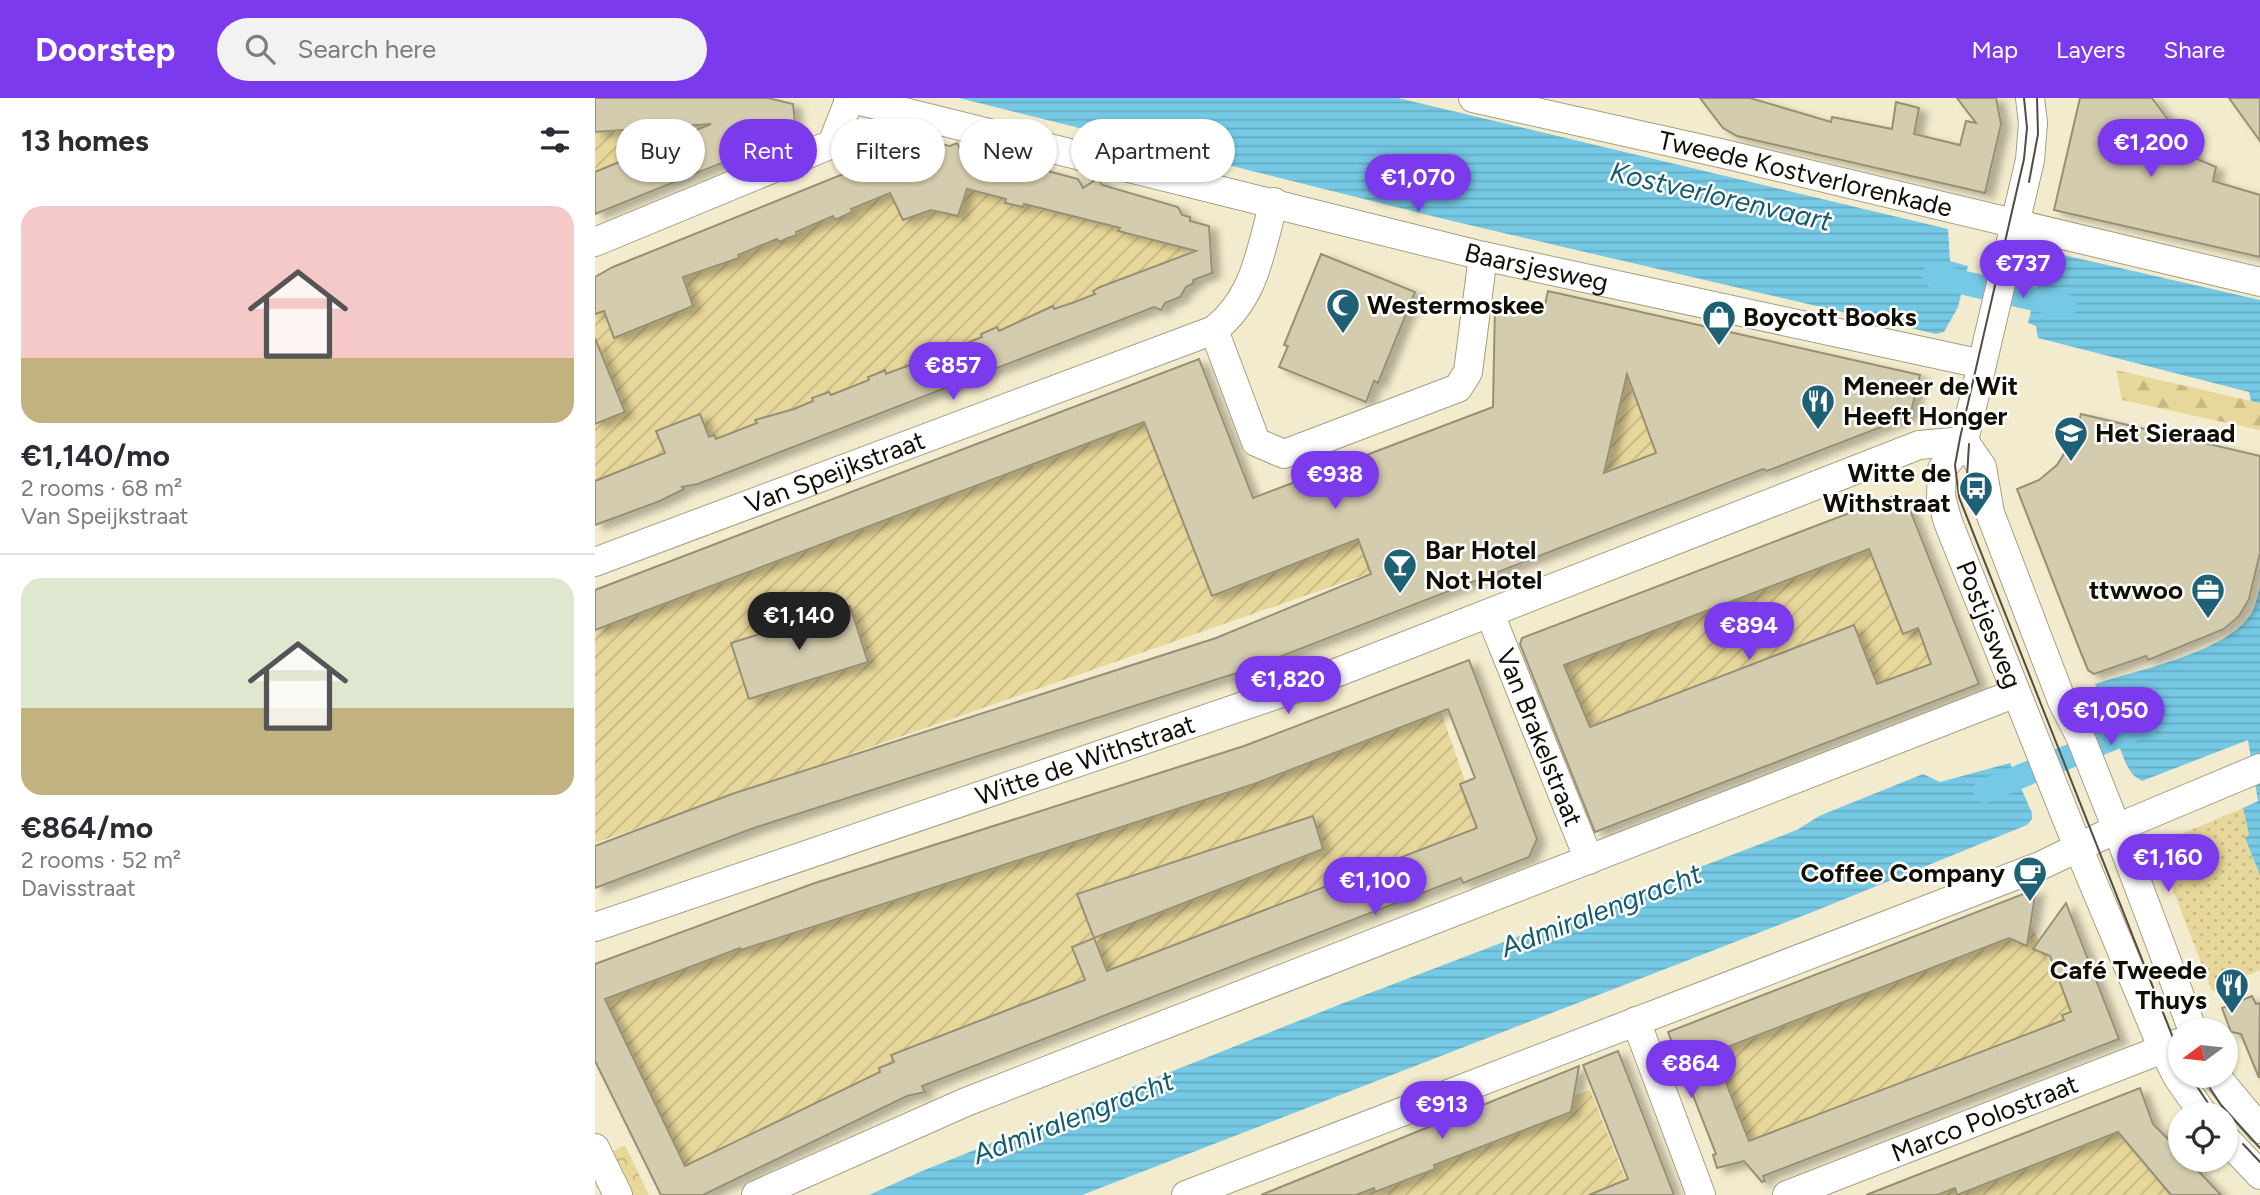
<!DOCTYPE html>
<meta charset="utf-8">
<style>
:root{--surface:#fff;--page:#f2f2f3;--text:#2b2b33;--muted:#7c7c81;--line:#e1e1e2;--accent:#7c3aed}
body{margin:0;font-family:Figtree,sans-serif;background:var(--page);color:var(--text);height:100vh;display:flex;flex-direction:column;font-size:26px;white-space:nowrap}
*{box-sizing:border-box;margin:0}
p{font-size:23px;color:var(--muted)}
.icon{flex:none;width:38px;height:38px;fill:none;stroke:currentColor;stroke-width:2;stroke-linecap:round;stroke-linejoin:round}
.map{position:relative;flex:1;overflow:hidden}
.panel{display:flex;flex-direction:column;background:var(--surface);width:595px}
.panel>*{flex:none}
.guide{position:absolute;left:21px;top:21px;width:665px;height:63px;display:flex;gap:14px}
.needle{width:46px;rotate:255deg}
.fabs{position:absolute;left:1573px;top:920px;display:grid;gap:14px}
.fabs a{display:grid;place-items:center;width:70px;height:70px;border-radius:50%;background:var(--surface);box-shadow:0 2px 5px #0004;font-size:35px}
.price{position:absolute;translate:-50% -60px;padding:0 16px;border-radius:24px;background:var(--accent);color:#fff;font-size:23px;line-height:46px;filter:drop-shadow(0 2px 4px #0008)}
.price::after{content:'';position:absolute;left:50%;top:42px;width:21px;height:16px;margin-left:-10px;background:inherit;clip-path:polygon(0 0,100% 0,50% 100%)}
.price.active{background:#222;color:#fff}
ul{padding:0;list-style:none}
li{display:grid;align-content:center;gap:14px;height:371px;padding:0 21px}
li+li{border-top:2px solid var(--line)}
li span{display:grid;place-items:center;height:217px;border-radius:21px;color:#555}
li>.icon{margin-inline-start:auto}
span .icon{width:126px;height:126px;fill:#fffc;stroke-width:1}
li b{font-size:30px}
h2{display:flex;justify-content:space-between;align-items:center;height:84px;padding:0 21px;font-size:30px}
.chip{padding:0 24px;border-radius:32px;background:var(--surface);box-shadow:0 2px 5px #0004;font-size:24px;line-height:63px}
.chip.active{background:var(--accent);color:#fff}
header{display:flex;align-items:center;gap:42px;box-sizing:border-box;height:98px;padding:0 35px;background:var(--accent);color:#fff}
header strong{font-size:33px}
nav{display:flex;gap:38px;margin-inline-start:auto;font-size:24px}
.search{width:490px;height:63px;background:var(--page);display:flex;align-items:center;gap:18px;box-sizing:border-box;padding:0 24px;border-radius:38px;color:var(--muted);font-size:26px}
main{display:flex;flex:1;min-height:0}
.map>svg:first-child{display:block}
.grass{fill:url(#grass-dots)}
.forest{fill:url(#forest-firs)}
.park{fill:url(#park-crowns)}
.garden{fill:url(#garden-furrows)}
.water{fill:url(#water-rules)}
.lines{fill:none;stroke-linecap:round;stroke-linejoin:round}
.canal{stroke:#75c9e4;stroke-width:24}
.building{fill:#d4ccae;stroke:#979074;stroke-width:2;fill-rule:evenodd;filter:url(#shadow)}
.minor-casing{stroke:#a59e81;stroke-width:30}
.minor{stroke:#fff;stroke-width:28}
.tram{stroke:#524d3e;stroke-width:2}
.labels{text-anchor:middle;stroke-width:5;stroke-linejoin:round;paint-order:stroke}
.street-label{font-size:26px;fill:#110e05;stroke:#fff}
.poi-label{font-size:26px;font-weight:bold;fill:#110e05;stroke:#fff;text-anchor:start}
.water-label{font-size:28px;font-style:italic;fill:#155a6d;stroke:#fff}
</style>
<header>
<strong>Doorstep</strong>
<div class="search"><svg class="icon" aria-label="search" viewBox="0 0 24 24"><circle cx="10" cy="10" r="6"/><path d="M15 15l6 6"/></svg>Search here</div>
<nav><a>Map</a><a>Layers</a><a>Share</a></nav>
</header>
<main>
<section class="panel">
<h2>13 homes<svg class="icon" aria-label="filters" viewBox="0 0 24 24"><path d="M4 7h16M4 17h16"/><circle cx="9" cy="7" r="2"/><circle cx="15" cy="17" r="2"/></svg></h2>
<ul>
<li><span style="background:linear-gradient(#f6c9c9 70%,#c2b280 0)"><svg class="icon" aria-label="home" viewBox="0 0 24 24"><path d="M3 11l9-7 9 7M6 9v11h12V9"/></svg></span><div><b>€1,140/mo</b><p>2 rooms · 68 m²</p><p>Van Speijkstraat</p></div></li>
<li><span style="background:linear-gradient(#dfe7d0 60%,#c2b280 0)"><svg class="icon" aria-label="home" viewBox="0 0 24 24"><path d="M3 11l9-7 9 7M6 9v11h12V9"/></svg></span><div><b>€864/mo</b><p>2 rooms · 52 m²</p><p>Davisstraat</p></div></li>
</ul>
</section>
<div class="map">
<svg width="1665" height="1097" viewBox="0 0 1665 1097">
<defs>
<pattern id="grass-dots" width="8" height="8" patternUnits="userSpaceOnUse" patternTransform="scale(1.75)"><rect width="8" height="8" fill="#e8d79a"/><path d="M2 2h.1M6 6h.1" fill="none" stroke="#c6b783" stroke-width="1.8" stroke-linecap="round"/></pattern>
<pattern id="forest-firs" width="22" height="20" patternUnits="userSpaceOnUse" patternTransform="scale(1.75)"><rect width="22" height="20" fill="#e8d79a"/><path d="M5 1l3.5 6h-7zM16 11l3.5 6h-7z" fill="#c6b783"/></pattern>
<pattern id="park-crowns" width="20" height="18" patternUnits="userSpaceOnUse" patternTransform="scale(1.75)"><rect width="20" height="18" fill="#e8d79a"/><path d="M2 6a3 3 0 1 1 6 0M12 15a3 3 0 1 1 6 0" fill="none" stroke="#c6b783"/></pattern>
<pattern id="garden-furrows" width="10" height="10" patternUnits="userSpaceOnUse" patternTransform="scale(1.75)"><rect width="10" height="10" fill="#e8d79a"/><path d="M-1 1l2-2M0 10L10 0M9 11l2-2" fill="none" stroke="#c6b783"/></pattern>
<pattern id="water-rules" width="6" height="5" patternUnits="userSpaceOnUse" patternTransform="scale(1.75)"><rect width="6" height="5" fill="#75c9e4"/><path d="M0 2.5h6" fill="none" stroke="#64abc2"/></pattern>
<filter id="shadow"><feDropShadow dx="8" dy="4.5" stdDeviation="3.5" flood-color="#0004"/></filter>
</defs>
<rect width="100%" height="100%" fill="#f3ebcd"/>
<!-- grass -->
<polygon class="grass" points="1648,710 1654,737 1650,740 1665,777 1665,872 1617,893 1563,753 1572,742"/>
<!-- forest -->
<polygon class="forest" points="1521,272 1665,305 1665,332 1527,302"/>
<!-- park -->
<polygon class="park" points="30,1047 54,1097 32,1097 12,1056"/>
<!-- garden -->
<g class="garden">
<polygon points="0,0 181,26 0,87"/>
<polygon points="332,75 605,154 0,392 0,211"/>
<polygon points="922,229 1278,300 0,745 0,519 563,300 655,432 909,335"/>
<polygon points="1282,438 1349,563 1008,703 955,565"/>
<polygon points="843,605 890,741 84,1075 3,891"/>
<polygon points="1435,824 1484,927 1143,1057 1102,955"/>
<polygon points="995,992 1037,1097 709,1097"/>
<polygon points="1516,1024 1588,1097 1345,1097"/>
</g>
<!-- water -->
<g class="water">
<polygon points="364,0 803,0 1353,131 1355,163 1373,168 1363,209 1349,234 1341,236 853,122"/>
<polygon points="1464,156 1665,202 1665,305 1656,303 1654,294 1443,240 1441,228 1433,225 1443,184 1457,158"/>
<path d="M 1665,488 L 1665,777 L 1650,740 L 1654,737 L 1648,710 L 1663,703 L 1653,642 L 1547,683 L 1538,677 L 1531,666 L 1500,586 C 1542,572 1635,554 1657,514 C 1661,507 1663,496 1665,488 Z"/>
<polygon points="1415,665 1437,715 1437,721 1432,727 1220,813 487,1097 274,1097 327,1073 746,906 1202,732 1224,718 1328,676 1345,684"/>
</g>
<g class="lines">
<!-- canal -->
<g class="canal">
<polyline points="1339,178 1470,208"/>
<polyline points="1390,693 1550,627"/>
</g>
</g>
<!-- building -->
<g class="building">
<polygon points="0,0 173,0 198,6 201,35 0,116 0,74 116,26 0,34"/>
<polygon points="1105,0 1155,0 1236,24 1237,19 1297,31 1301,4 1324,10 1319,36 1365,47 1371,23 1381,25 1362,0 1401,0 1406,26 1390,95 1142,38 1128,30"/>
<polygon points="1485,0 1557,0 1602,61 1621,69 1618,83 1665,97 1665,159 1459,112"/>
<polygon points="1634,0 1665,0 1665,43"/>
<polygon points="331,43 355,48 362,45 371,62 386,50 390,57 414,63 420,60 425,66 437,69 444,66 449,72 483,81 488,90 503,80 507,87 583,109 587,117 595,119 595,123 614,128 617,175 598,182 599,185 591,189 585,199 570,205 566,212 559,209 103,386 87,389 89,391 65,403 0,427 0,383 70,355 61,333 105,316 114,339 119,337 121,341 162,325 160,322 199,311 218,303 217,300 234,294 236,297 274,282 273,279 281,276 290,272 291,276 331,261 329,257 346,251 347,254 367,247 387,239 386,236 402,229 404,233 458,208 459,211 480,204 500,196 498,193 505,189 601,153 523,133 525,130 429,106 428,109 410,105 411,101 372,91 363,118 336,112 308,122 295,95 256,111 257,114 240,122 238,118 201,134 202,137 193,140 184,144 182,141 143,157 144,160 88,179 98,208 71,219 19,240 9,213 0,216 0,179 18,169 320,47 332,52"/>
<polygon points="726,156 820,194 783,285 779,283 771,304 684,269 693,248 689,247"/>
<path d="M 953,193 L 1325,277 L 1315,318 L 1172,373 L 1168,371 L 648,573 L 159,730 L 0,790 L 0,748 L 137,696 L 621,540 L 776,476 L 763,441 L 617,498 L 549,324 L 0,532 L 0,492 L 604,261 L 658,400 L 898,309 L 900,206 L 950,207 ZM 1032,276 L 1061,355 L 1009,375 Z"/>
<polygon points="0,240 30,314 0,326"/>
<polygon points="1486,316 1665,358 1665,455 1654,501 1644,518 1629,531 1553,562 1551,558 1499,576 1493,572 1484,550 1422,391 1444,382 1462,367 1480,338"/>
<path d="M 1299,398 L 1311,402 L 1384,586 L 1000,734 L 925,546 L 927,540 ZM 1274,451 L 1308,536 L 1323,530 L 1336,566 L 1282,586 L 1259,527 L 995,629 L 969,567 Z"/>
<polygon points="255,508 273,564 154,601 136,545"/>
<path d="M 874,562 L 942,741 L 934,759 L 868,785 L 866,780 L 327,988 L 330,994 L 312,998 L 108,1097 L 66,1097 L 0,963 L 0,866 L 217,786 L 649,648 ZM 853,611 L 880,680 L 865,686 L 882,730 L 512,873 L 499,840 L 477,849 L 490,882 L 296,957 L 299,964 L 284,970 L 285,974 L 90,1068 L 10,901 L 145,850 L 146,852 L 659,686 Z"/>
<polygon points="718,718 728,751 499,840 482,796"/>
<polygon points="1441,791 1432,848 1414,840 1119,954 1154,1043 1469,922 1467,917 1476,914 1455,858 1438,851 1471,805 1524,941 1168,1078 1170,1083 1167,1084 1149,1063 1122,1070 1118,1057 1121,1056 1073,934"/>
<polygon points="1657,898 1661,906 1665,905 1664,980 1646,936 1636,934 1627,910"/>
<polygon points="1023,953 1048,1017 1079,1097 994,1097 1033,1081 988,967"/>
<polygon points="984,968 976,1014 839,1067 840,1071 780,1094 779,1090 761,1097 666,1097"/>
<polygon points="1545,990 1558,1026 1586,1054 1586,1062 1593,1062 1626,1097 1576,1097 1523,1034 1362,1097 1360,1090 1342,1097 1271,1097"/>
</g>
<g class="lines">
<!-- minor casing -->
<g class="minor-casing">
<g id="minor">
<path id="s1" d="M 253,0 L 888,158 L 1387,266"/>
<path id="s2" d="M 878,0 L 1125,55 L 1665,184"/>
<path id="s3" d="M 1435,0 L 1438,25 L 1435,62 L 1369,343 L 1347,371 L 1346,399 L 1353,424 L 1483,749 L 1568,951 L 1583,980 L 1609,1017"/>
<polyline points="0,144 237,46 255,0"/>
<polyline points="619,232 661,344 689,356 863,290 873,274 888,158"/>
<polyline points="1369,343 1387,369 1395,415 1467,603 1485,638 1522,731 1598,933"/>
<path id="s4" d="M 0,464 L 619,232 C 661,199 665,153 679,104"/>
<path id="s5" d="M 895,516 L 994,762"/>
<path id="s6" d="M 0,829 L 710,587 L 1324,347 L 1369,343"/>
<polyline points="1041,923 1106,1097"/>
<polyline points="1621,978 1665,1031"/>
<polyline points="1631,1041 1665,1077"/>
<polyline points="0,1050 23,1097"/>
<polyline points="161,1097 371,1004 1421,595"/>
<polyline points="591,1097 1445,768 1536,724 1665,670"/>
<path id="s7" d="M 1192,1097 L 1586,944"/>
</g>
</g>
<!-- minor -->
<use href="#minor" class="minor"/>
<!-- tram -->
<g class="tram">
<polyline points="1429,0 1432,30 1429,61 1365,340 1360,367 1364,399 1586,960"/>
<polyline points="1434,84 1443,36 1442,0"/>
<polyline points="1374,346 1372,379 1380,415"/>
<polyline points="1595,978 1621,1017"/>
<polyline points="1607,978 1626,1007 1665,1050"/>
<polyline points="1648,1046 1665,1064"/>
</g>
</g>
<!-- icons -->
<defs>
<g id="mosque-pin" transform="scale(1.75)"><path d="M0 17L-7.5 6A9.5 9.5 0 1 1 7.5 6Z" fill="#1e6174" stroke="#fff"/><path d="M3.5-4.9A6 6 0 1 0 3.5 4.9A5 5 0 1 1 3.5-4.9Z" fill="#fff"/></g>
<g id="shop-pin" transform="scale(1.75)"><path d="M0 17L-7.5 6A9.5 9.5 0 1 1 7.5 6Z" fill="#1e6174" stroke="#fff"/><path d="M-5-2.5h2.3a2.7 3.5 0 0 1 5.4 0H5L5.5 6h-11ZM-1.5-2.5h3a1.5 2.3 0 0 0-3 0Z" fill="#fff"/></g>
<g id="restaurant-pin" transform="scale(1.75)"><path d="M0 17L-7.5 6A9.5 9.5 0 1 1 7.5 6Z" fill="#1e6174" stroke="#fff"/><path d="M-5-6h1v4h1v-4h1v4h1v-4h1v5L-1.5 .5V6h-2V.5L-5-1ZM5-6V6H3V1.5H1.5Q1.5-4 5-6Z" fill="#fff"/></g>
<g id="school-pin" transform="scale(1.75)"><path d="M0 17L-7.5 6A9.5 9.5 0 1 1 7.5 6Z" fill="#1e6174" stroke="#fff"/><path d="M0-5L7-2L0 1L-7-2ZM-4 1L0 2.5L4 1V4Q0 6-4 4Z" fill="#fff"/></g>
<g id="bus-pin" transform="scale(1.75)"><path d="M0 17L-7.5 6A9.5 9.5 0 1 1 7.5 6Z" fill="#1e6174" stroke="#fff"/><path d="M-5-6H5V4H4V6H2V4H-2V6H-4V4H-5ZM-3.5-4V0h7V-4ZM-3.5 1.2v1.5H-2V1.2ZM2 1.2v1.5H3.5V1.2Z" fill="#fff"/></g>
<g id="bar-pin" transform="scale(1.75)"><path d="M0 17L-7.5 6A9.5 9.5 0 1 1 7.5 6Z" fill="#1e6174" stroke="#fff"/><path d="M-6-5H6L.8 .8V4.5H3.5V6h-7V4.5H-.8V.8Z" fill="#fff"/></g>
<g id="office-pin" transform="scale(1.75)"><path d="M0 17L-7.5 6A9.5 9.5 0 1 1 7.5 6Z" fill="#1e6174" stroke="#fff"/><path d="M-6-3h4V-5.5h4V-3h4V5H-6ZM-1-4.5V-3h2v-1.5ZM-6 0V1H6V0Z" fill="#fff"/></g>
<g id="cafe-pin" transform="scale(1.75)"><path d="M0 17L-7.5 6A9.5 9.5 0 1 1 7.5 6Z" fill="#1e6174" stroke="#fff"/><path d="M-5.5-4.5H6V0H3Q3 3.5 0 3.5H-2.5Q-5.5 3.5-5.5 0ZM3-3.2v2h1.7v-2ZM-6 4.5H4V6H-6Z" fill="#fff"/></g>
</defs>
<g fill-rule="evenodd">
<use href="#mosque-pin" x="748" y="207"/>
<use href="#shop-pin" x="1124" y="219"/>
<use href="#restaurant-pin" x="1223" y="303"/>
<use href="#school-pin" x="1476" y="335"/>
<use href="#bus-pin" x="1381" y="390"/>
<use href="#bar-pin" x="805" y="467"/>
<use href="#office-pin" x="1613" y="492"/>
<use href="#cafe-pin" x="1435" y="775"/>
<use href="#restaurant-pin" x="1637" y="887"/>
</g>
<g class="labels">
<!-- street labels -->
<g class="street-label">
<text dy="9" stroke="none"><textPath href="#s2" startOffset="341">Tweede Kostverlorenkade</textPath></text>
<text dy="9" stroke="none"><textPath href="#s1" startOffset="709">Baarsjesweg</textPath></text>
<text dy="9" stroke="none"><textPath href="#s4" startOffset="256">Van Speijkstraat</textPath></text>
<text dy="9" stroke="none"><textPath href="#s3" startOffset="551">Postjesweg</textPath></text>
<text dy="9" stroke="none"><textPath href="#s5" startOffset="133">Van Brakelstraat</textPath></text>
<text dy="9" stroke="none"><textPath href="#s6" startOffset="518">Witte de Withstraat</textPath></text>
<text dy="9" stroke="none"><textPath href="#s7" startOffset="212">Marco Polostraat</textPath></text>
</g>
<!-- poi labels -->
<g class="poi-label">
<text x="772" y="216">Westermoskee</text>
<text x="1148" y="228">Boycott Books</text>
<text x="1248" y="297">Meneer de Wit<tspan x="1248" dy="30">Heeft Honger</tspan></text>
<text x="1500" y="344">Het Sieraad</text>
<text x="1356" y="384" text-anchor="end">Witte de<tspan x="1356" dy="30">Withstraat</tspan></text>
<text x="830" y="461">Bar Hotel<tspan x="830" dy="30">Not Hotel</tspan></text>
<text x="1588" y="501" text-anchor="end">ttwwoo</text>
<text x="1410" y="784" text-anchor="end">Coffee Company</text>
<text x="1612" y="881" text-anchor="end">Café Tweede<tspan x="1612" dy="30">Thuys</tspan></text>
</g>
<!-- water labels -->
<g class="water-label">
<text transform="translate(1126 98) rotate(13)" y="10">Kostverlorenvaart</text>
<text transform="translate(1006 812) rotate(-21)" y="10">Admiralengracht</text>
<text transform="translate(478 1019) rotate(-21)" y="10">Admiralengracht</text>
</g>
</g>
</svg>
<div class="fabs">
<a><svg class="needle" viewBox="-14 -14 28 28"><path d="M0-13l5 13h-10z" fill="#e53935"/><path d="M0 13l5-13h-10z" fill="#7c7c81"/></svg></a>
<a><svg class="icon" aria-label="locate" viewBox="0 0 24 24"><circle cx="12" cy="12" r="6"/><path d="M12 2v4M12 18v4M2 12h4M18 12h4"/></svg></a>
</div>
<b class="price" style="left:1556px;top:81px">€1,200</b>
<b class="price" style="left:823px;top:116px">€1,070</b>
<b class="price" style="left:1428px;top:202px">€737</b>
<b class="price" style="left:358px;top:304px">€857</b>
<b class="price" style="left:740px;top:413px">€938</b>
<b class="price active" style="left:204px;top:554px">€1,140</b>
<b class="price" style="left:1154px;top:564px">€894</b>
<b class="price" style="left:693px;top:618px">€1,820</b>
<b class="price" style="left:1516px;top:649px">€1,050</b>
<b class="price" style="left:1573px;top:796px">€1,160</b>
<b class="price" style="left:780px;top:819px">€1,100</b>
<b class="price" style="left:1096px;top:1002px">€864</b>
<b class="price" style="left:847px;top:1043px">€913</b>
<div class="guide">
<a class="chip">Buy</a>
<a class="chip active">Rent</a>
<a class="chip">Filters</a>
<a class="chip">New</a>
<a class="chip">Apartment</a>
</div>
</div>
</main>
